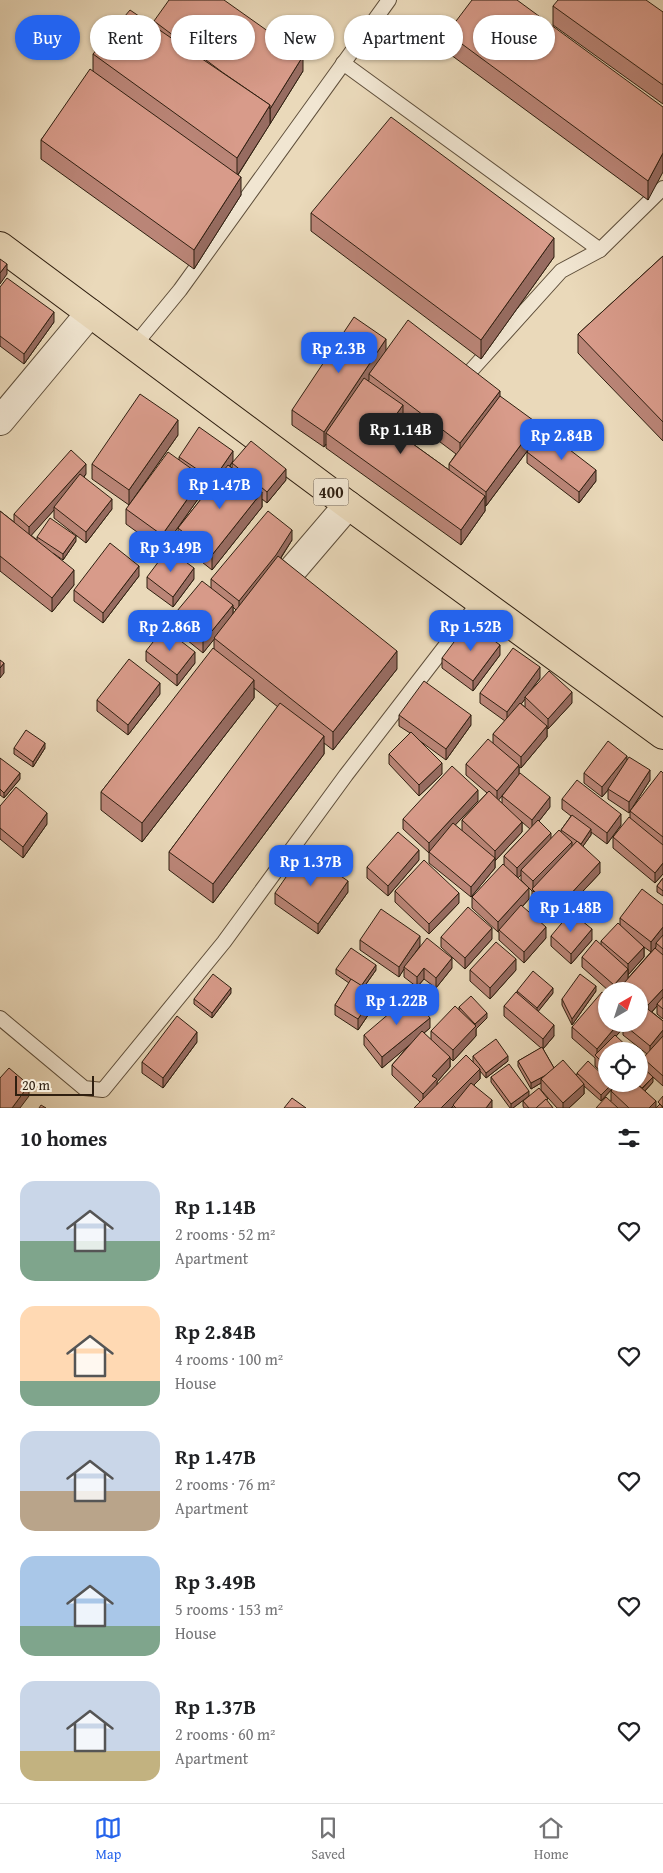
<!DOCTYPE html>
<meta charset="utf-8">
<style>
:root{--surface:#fff;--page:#f2f2f2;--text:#202124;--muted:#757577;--line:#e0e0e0;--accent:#2563eb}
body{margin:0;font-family:"Gentium Book Plus",serif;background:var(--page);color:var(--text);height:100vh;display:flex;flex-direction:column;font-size:19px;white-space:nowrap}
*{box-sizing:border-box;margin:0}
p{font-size:16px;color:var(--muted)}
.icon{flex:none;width:28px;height:28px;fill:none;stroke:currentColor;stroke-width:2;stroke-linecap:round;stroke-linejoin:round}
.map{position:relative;height:1108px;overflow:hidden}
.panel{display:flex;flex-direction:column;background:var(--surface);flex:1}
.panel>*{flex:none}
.banner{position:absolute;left:15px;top:15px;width:634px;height:45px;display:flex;gap:10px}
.needle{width:32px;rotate:39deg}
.tools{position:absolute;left:598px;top:982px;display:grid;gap:10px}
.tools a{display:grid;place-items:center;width:50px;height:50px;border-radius:50%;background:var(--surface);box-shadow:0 1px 4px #0004;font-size:25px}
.scale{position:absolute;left:15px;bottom:12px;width:79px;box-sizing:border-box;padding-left:5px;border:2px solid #2f1f10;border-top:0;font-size:14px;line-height:18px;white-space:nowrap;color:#2f1f10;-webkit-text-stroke:4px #f1e6d2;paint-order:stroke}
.price{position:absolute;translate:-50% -42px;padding:0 11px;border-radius:10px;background:var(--accent);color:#fff;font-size:16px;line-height:32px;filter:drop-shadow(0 1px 2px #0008)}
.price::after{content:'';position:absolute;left:50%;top:30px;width:15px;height:11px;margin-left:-8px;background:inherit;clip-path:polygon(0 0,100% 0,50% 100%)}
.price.active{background:#222;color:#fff}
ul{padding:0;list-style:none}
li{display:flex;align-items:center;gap:15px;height:125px;padding:0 20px}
li span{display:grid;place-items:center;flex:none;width:140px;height:100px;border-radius:15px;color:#555}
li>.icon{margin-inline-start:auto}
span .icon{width:60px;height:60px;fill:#fffc;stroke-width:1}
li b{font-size:21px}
h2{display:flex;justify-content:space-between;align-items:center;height:60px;padding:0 20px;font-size:21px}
.tag{padding:0 18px;border-radius:22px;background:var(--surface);box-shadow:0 1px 4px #0004;font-size:18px;line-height:45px}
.tag.active{background:var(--accent);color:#fff}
.menu{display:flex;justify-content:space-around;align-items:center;height:70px;border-top:1px solid var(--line);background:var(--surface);font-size:14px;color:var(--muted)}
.menu a{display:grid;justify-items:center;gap:2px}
.menu .active{color:var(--accent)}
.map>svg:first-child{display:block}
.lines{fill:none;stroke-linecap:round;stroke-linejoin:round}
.lane-casing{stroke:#5e4e3a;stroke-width:16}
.street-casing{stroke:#5e4e3a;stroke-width:30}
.primary-casing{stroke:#2f1f10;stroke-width:30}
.lane{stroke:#f1e6d2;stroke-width:14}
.street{stroke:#f1e6d2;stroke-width:28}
.primary{stroke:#ead9ba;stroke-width:28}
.wall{fill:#ba8577;stroke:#2f1f10;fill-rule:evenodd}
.shaded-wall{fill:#976c61;stroke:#2f1f10}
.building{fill:#d89b8a;stroke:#2f1f10}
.labels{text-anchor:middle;stroke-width:5;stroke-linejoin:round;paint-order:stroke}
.shield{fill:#f1e6d2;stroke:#695b4a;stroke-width:1}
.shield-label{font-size:16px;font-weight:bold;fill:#2f1f10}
</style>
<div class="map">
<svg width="663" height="1108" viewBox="0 0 663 1108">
<rect width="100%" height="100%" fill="#ead9ba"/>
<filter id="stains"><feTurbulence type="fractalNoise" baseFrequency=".004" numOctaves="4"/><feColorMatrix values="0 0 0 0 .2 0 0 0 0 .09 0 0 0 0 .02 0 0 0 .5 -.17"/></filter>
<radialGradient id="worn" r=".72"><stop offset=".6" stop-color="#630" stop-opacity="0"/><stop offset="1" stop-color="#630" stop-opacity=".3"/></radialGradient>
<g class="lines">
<!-- lane casing -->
<g class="lane-casing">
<g id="lane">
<polyline points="343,63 600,250 663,188"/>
<polyline points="134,346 180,290 389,0"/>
<polyline points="468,374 561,271 600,250"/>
<polyline points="0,1018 84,1088 103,1090 224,942 346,775 480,601"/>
</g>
</g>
<!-- street casing -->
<g class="street-casing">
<g id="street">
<polyline points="0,421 90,313"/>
<polyline points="289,574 348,505"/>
</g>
</g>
<!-- primary casing -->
<g class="primary-casing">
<polyline id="primary" points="0,246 348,505 663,735"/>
</g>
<!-- lane -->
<use href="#lane" class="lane"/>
<!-- street -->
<use href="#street" class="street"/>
<!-- primary -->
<use href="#primary" class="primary"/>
</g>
<!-- wall -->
<g class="wall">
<polygon points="553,6 663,12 663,104 553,25"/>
<polygon points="154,21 303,71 238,175 241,195 194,269 41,159 41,140 93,71 93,54 154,26"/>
<polygon points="447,33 663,107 648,200 447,52"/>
<polygon points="311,213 554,257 481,359 311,231"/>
<polygon points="663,256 663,441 578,353 578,334"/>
<polygon points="0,287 54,322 24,364 0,346"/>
<path d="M 386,350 L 500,396 L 537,438 L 486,506 L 485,506 L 485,511 L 461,545 L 326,448 L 326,444 L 324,447 L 292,425 L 292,410 ZM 403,414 L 456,454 L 449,464 L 449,470 L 395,431 L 403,420 Z"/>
<polygon points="178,435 129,505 92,479 92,464"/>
<polygon points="527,452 596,481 579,503 527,463"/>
<polygon points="179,457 233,461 230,466 232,468 232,463 286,480 267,503 262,499 262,507 212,570 178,543 178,528 210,488 203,484 203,492 162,550 126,524 126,509 179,460"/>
<polygon points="86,474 84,477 112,509 86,543 54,518 54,510 31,535 37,540 37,537 76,541 63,560 53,553 74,585 52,612 0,571 0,511 14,522 14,514"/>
<path d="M 292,540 L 281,558 L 397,669 L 333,750 L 324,743 L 324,754 L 213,903 L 169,870 L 169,852 L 278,707 L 254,688 L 254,698 L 142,842 L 101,810 L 101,792 L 214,649 L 214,639 L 203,653 L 172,628 L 172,617 L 211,588 L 211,579 ZM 233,607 L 236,610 L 233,614 Z"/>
<polygon points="139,576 103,623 74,601 74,590"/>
<polygon points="147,577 194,579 173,607 147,588"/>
<polygon points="146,651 195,663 177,686 146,661"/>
<polygon points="500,655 473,691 442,668 442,658"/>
<path d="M 540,678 L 530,691 L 572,703 L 548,729 L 547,728 L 547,737 L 521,768 L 519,767 L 519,774 L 550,807 L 539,821 L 551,839 L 561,832 L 561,830 L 571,816 L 562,809 L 562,799 L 621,825 L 607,844 L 591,832 L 591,835 L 583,846 L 600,873 L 555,921 L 532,900 L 532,891 L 521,880 L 521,875 L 518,878 L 529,899 L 522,907 L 546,938 L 524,963 L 499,940 L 499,932 L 498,932 L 472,908 L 472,897 L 504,865 L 504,856 L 530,829 L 522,822 L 522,832 L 495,861 L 495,868 L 471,897 L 429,863 L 429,853 L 403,829 L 403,819 L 478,801 L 455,825 L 462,831 L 462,820 L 487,793 L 466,775 L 466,764 L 493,743 L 493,734 L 505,721 L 480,703 L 480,693 ZM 525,699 L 525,707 L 521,704 ZM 502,796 L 502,803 L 498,800 Z"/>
<polygon points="160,694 128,735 97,711 97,700"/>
<polygon points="399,715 471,725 446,760 420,741 442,774 419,796 389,764 389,754 410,733 399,726"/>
<polygon points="14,748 45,748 33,767 14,754"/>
<polygon points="0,758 20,779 4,798 0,795"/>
<polygon points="627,760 650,780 629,813 608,799 608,790 602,797 584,783 584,773"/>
<polygon points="663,773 663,874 655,883 613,848 613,837 630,818 630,811"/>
<polygon points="0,806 47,824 23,858 0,839"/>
<polygon points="419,860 388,896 367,878 367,867"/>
<polygon points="663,878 663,896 657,892 657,886"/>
<polygon points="395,891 459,903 429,934 395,902"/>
<polygon points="348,892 318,934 275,904 275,893"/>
<path d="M 663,905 L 663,1019 L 657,1014 L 657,1006 L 652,1012 L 663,1021 L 663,1086 L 643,1068 L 643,1058 L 647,1054 L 623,1035 L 623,1028 L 616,1036 L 606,1051 L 606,1076 L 595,1066 L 595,1058 L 572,1038 L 572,1027 L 606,1024 L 639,1024 L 639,991 L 624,991 L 624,984 L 617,991 L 609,991 L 582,967 L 582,957 L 601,945 L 601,941 L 620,925 L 620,918 ZM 644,947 L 651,952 L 628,978 L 628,975 L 644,957 Z"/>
<polygon points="551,936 592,940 571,964 551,946"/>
<polygon points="441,937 492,939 465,969 441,947"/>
<polygon points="360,940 420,946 416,952 452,968 436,988 424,979 417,987 404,977 404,969 399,977 360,950"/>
<polygon points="336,969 376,970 364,987 375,1005 358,1030 335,1015 335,1005 349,983 336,974"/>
<polygon points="470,970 516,970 490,999 470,981"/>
<polygon points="517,991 553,993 538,1011 554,1036 543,1049 554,1068 577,1075 577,1073 612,1089 601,1101 584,1086 584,1094 569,1108 557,1108 541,1090 541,1083 531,1089 518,1066 518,1061 541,1048 504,1016 504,1006 517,993"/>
<polygon points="596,991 572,1025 562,1005 562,999"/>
<polygon points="231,993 212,1018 194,1004 194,999"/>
<polygon points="459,1007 487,1018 476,1029 476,1036 453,1061 450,1058 450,1067 437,1082 437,1085 473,1062 473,1056 508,1061 486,1078 480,1071 480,1079 474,1085 492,1108 453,1108 453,1107 451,1108 420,1102 392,1075 392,1065 409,1045 382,1068 364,1045 364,1035 430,1028 424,1033 431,1040 431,1031 459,1010"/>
<polygon points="197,1042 163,1088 142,1073 142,1062"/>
<polygon points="491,1077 529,1096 548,1102 553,1108 524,1108 523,1106 523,1101 526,1098 513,1108 510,1108 491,1082"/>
<polygon points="653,1082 645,1091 656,1108 596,1108 611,1101 611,1091 616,1085 614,1084 639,1084"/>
</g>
<!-- shaded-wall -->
<g class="shaded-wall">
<polygon points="303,56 303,71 270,124 270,109"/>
<polygon points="270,105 270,124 237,176 237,158"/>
<polygon points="663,153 663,172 648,200 648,181"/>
<polygon points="241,177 241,195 194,269 194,250"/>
<polygon points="554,238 554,257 481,359 481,340"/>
<polygon points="7,264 7,274 0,284 0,273"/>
<polygon points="54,312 54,322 24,364 24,354"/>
<polygon points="386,339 386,354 369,374 369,380 331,436 326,433 326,444 324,447 324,432"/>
<polygon points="500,391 500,406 460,457 460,443"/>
<polygon points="403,405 403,420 388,441 388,426"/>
<polygon points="178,420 178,435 129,505 129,490"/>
<polygon points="537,423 537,438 486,506 486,492"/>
<polygon points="233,451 233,461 213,490 213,480"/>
<polygon points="86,464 86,474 55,508 54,507 54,510 29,538 29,527"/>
<polygon points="286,469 286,480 267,503 267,492"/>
<polygon points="596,470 596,481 579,503 579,492"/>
<polygon points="203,477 203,492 162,550 162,535"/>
<polygon points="262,492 262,507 212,570 212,555"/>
<polygon points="485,496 485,511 461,545 461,530"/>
<polygon points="112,499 112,509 86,543 86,532"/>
<polygon points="292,530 292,540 276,565 239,612 239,601"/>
<polygon points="76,536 76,541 63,560 63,554"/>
<polygon points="139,566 139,576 103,623 103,613"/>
<polygon points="194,568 194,579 173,607 173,597"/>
<polygon points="74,570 74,585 52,612 52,598"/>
<polygon points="233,605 233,616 203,653 203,642"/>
<polygon points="500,645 500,655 473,691 473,681"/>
<polygon points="397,651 397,669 333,750 333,732"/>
<polygon points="195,652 195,663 177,686 177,675"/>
<polygon points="4,663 4,673 0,678 0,668"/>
<polygon points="540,667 540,678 525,698 525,697 525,699 507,723 507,712"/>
<polygon points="254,680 254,698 142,842 142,823"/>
<polygon points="160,683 160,694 128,735 128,725"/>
<polygon points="572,692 572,703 548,729 548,719"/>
<polygon points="471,715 471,725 446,760 446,749"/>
<polygon points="547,726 547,737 521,768 521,757"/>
<polygon points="324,736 324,754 213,903 213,884"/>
<polygon points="45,743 45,748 33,767 33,762"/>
<polygon points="627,756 627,766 608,789 608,790 602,797 602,787"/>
<polygon points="442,763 442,774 419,796 419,785"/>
<polygon points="519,765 519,775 497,802 497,791"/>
<polygon points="650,770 650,780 629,813 629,802"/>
<polygon points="20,773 20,779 4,798 4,793"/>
<polygon points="478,790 478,801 429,853 429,843"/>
<polygon points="550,797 550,807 532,830 532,820"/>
<polygon points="47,813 47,824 23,858 23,847"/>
<polygon points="621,814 621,825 607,844 607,833"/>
<polygon points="522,822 522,832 495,861 495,851"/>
<polygon points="591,829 591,835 581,849 581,844"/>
<polygon points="551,833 551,844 521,870 521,875 517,879 517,868"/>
<polygon points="572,842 572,852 533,892 533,881"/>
<polygon points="419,850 419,860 388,896 388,886"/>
<polygon points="495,858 495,868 471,897 471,887"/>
<polygon points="600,862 600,873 555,921 555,911"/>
<polygon points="663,863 663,874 655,883 655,873"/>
<polygon points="348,881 348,892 318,934 318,924"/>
<polygon points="529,888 529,899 500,931 499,930 498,932 498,922"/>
<polygon points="459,893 459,903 429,934 429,924"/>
<polygon points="546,927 546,938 524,963 524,952"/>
<polygon points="663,927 663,938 656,943 656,947 651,953 651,942"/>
<polygon points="492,928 492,939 465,969 465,958"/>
<polygon points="592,929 592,940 571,964 571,954"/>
<polygon points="420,936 420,946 405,967 404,967 404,969 399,977 399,967"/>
<polygon points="644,947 644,957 628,975 628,964"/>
<polygon points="452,958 452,968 436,988 436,978"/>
<polygon points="516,959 516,970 490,999 490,988"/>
<polygon points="376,965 376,970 361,991 361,986"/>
<polygon points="424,968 424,979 417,987 417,977"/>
<polygon points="628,969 628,979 617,991 614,991 614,985"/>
<polygon points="596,986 596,991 572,1025 572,1019"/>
<polygon points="231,988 231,993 212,1018 212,1013"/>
<polygon points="553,988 553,993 537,1013 537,1008"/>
<polygon points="663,989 663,999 657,1004 657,1006 648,1016 648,1005"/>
<polygon points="375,994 375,1005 358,1030 358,1019"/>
<polygon points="487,1013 487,1018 476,1029 476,1036 453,1061 453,1050 475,1026 475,1024"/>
<polygon points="430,1018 430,1028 382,1068 382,1057"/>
<polygon points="618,1024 627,1024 623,1024 623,1028 598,1058 597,1057 597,1049"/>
<polygon points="554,1025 554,1036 543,1049 543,1039"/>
<polygon points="663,1030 663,1040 650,1057 650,1046"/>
<polygon points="197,1032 197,1042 163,1088 163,1078"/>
<polygon points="508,1056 508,1061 486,1078 486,1073"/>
<polygon points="450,1057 450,1067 437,1082 437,1090 423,1105 423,1094 432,1076"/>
<polygon points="480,1069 480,1079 451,1108 441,1108"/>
<polygon points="555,1070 541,1079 541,1083 531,1089 531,1083"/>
<polygon points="653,1077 653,1082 642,1094 642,1089"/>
<polygon points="584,1084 584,1094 569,1108 563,1108 563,1103"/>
<polygon points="612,1084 612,1089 601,1101 601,1095"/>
<polygon points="29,1085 29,1096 20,1108 12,1108"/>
<polygon points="529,1091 529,1096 513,1108 511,1108 511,1104"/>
<polygon points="492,1100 492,1108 486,1108"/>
<polygon points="656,1101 656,1108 649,1108"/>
</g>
<!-- building -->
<g class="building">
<polygon points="169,0 224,0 303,56 270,109 270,105 222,72 154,21"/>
<polygon points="472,0 517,0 663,107 663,153 648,181 447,33"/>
<polygon points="558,0 646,0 663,12 663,85 553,6"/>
<polygon points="130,10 270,105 237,158 93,54"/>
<polygon points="90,69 241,177 194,250 41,140"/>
<polygon points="391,117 554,238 481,340 311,213"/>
<polygon points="663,256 663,422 578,334"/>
<polygon points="0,259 7,264 0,273"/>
<polygon points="7,278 54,312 24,354 0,336 0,287"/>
<polygon points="354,317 386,339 324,432 292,410"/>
<polygon points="408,320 500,391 460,443 369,374"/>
<polygon points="364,378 403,405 388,426 485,496 461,530 326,433"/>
<polygon points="140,394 178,420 129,490 92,464"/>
<polygon points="500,396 537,423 486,492 449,464"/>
<polygon points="199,427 233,451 213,480 179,457"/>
<polygon points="544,430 596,470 579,492 527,452"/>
<polygon points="251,441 286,469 267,492 232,463"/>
<polygon points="71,450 86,464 29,527 14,514"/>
<polygon points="168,452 203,477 162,535 126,509"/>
<polygon points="228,465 262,492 212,555 178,528"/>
<polygon points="80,474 112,499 86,532 54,507"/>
<polygon points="0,511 74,570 52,598 0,556"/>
<polygon points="268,511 292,530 276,555 239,601 211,579"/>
<polygon points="50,518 76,536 63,554 37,537"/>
<polygon points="110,543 139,566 103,613 74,590"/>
<polygon points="168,549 194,568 173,597 147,577"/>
<polygon points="278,556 397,651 333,732 214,638"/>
<polygon points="202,581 233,605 203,642 172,617"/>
<polygon points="469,622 500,645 473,681 442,658"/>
<polygon points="164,628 195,652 177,675 146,651"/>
<polygon points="213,648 254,680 142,823 101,792"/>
<polygon points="513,648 540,667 507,712 480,693"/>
<polygon points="129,659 160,683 128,725 97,700"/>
<polygon points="0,660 4,663 0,668"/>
<polygon points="549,671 572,692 548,719 525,697"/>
<polygon points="424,681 471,715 446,749 399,715"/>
<polygon points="280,703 324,736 213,884 169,852"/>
<polygon points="520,703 547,726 521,757 493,734"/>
<polygon points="26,730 45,743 33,762 14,748"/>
<polygon points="411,732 442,763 419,785 389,754"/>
<polygon points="488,739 519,765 497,791 466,764"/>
<polygon points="608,741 627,756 602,787 584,773"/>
<polygon points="629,757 650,770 629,802 608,789"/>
<polygon points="0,758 20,773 4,793 0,789"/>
<polygon points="452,766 478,790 429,843 403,819"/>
<polygon points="661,771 663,773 663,837 630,811"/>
<polygon points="520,773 550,797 532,820 502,796"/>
<polygon points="577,780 621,814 607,833 562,799"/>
<polygon points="16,787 47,813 23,847 0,828 0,806"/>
<polygon points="489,791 522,822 495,851 462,820"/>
<polygon points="572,815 591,829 581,844 561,830"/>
<polygon points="629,817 663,845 663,863 655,873 613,837"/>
<polygon points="538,820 551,833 517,868 504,856"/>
<polygon points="453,823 495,858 471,887 429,852"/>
<polygon points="559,830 572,842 533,881 521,870"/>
<polygon points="398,832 419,850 388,886 367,867"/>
<polygon points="577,841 600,862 555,911 532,889"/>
<polygon points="304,851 348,881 318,924 275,893"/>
<polygon points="424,860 459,893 429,924 395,891"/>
<polygon points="503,864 529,888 498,922 472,897"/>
<polygon points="663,878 663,891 657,886"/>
<polygon points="642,889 663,905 663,927 651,942 620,918"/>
<polygon points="521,905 546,927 524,952 499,930"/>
<polygon points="468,907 492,928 465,958 441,937"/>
<polygon points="381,909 420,936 399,967 360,940"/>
<polygon points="571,912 592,929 571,954 551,936"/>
<polygon points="618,923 644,947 628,964 601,941"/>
<polygon points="663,935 663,949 656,943"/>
<polygon points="427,938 452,958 436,978 424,968 417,977 404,967"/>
<polygon points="596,940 628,969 614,985 582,957"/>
<polygon points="496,942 516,959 490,988 470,970"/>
<polygon points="351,948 376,965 361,986 336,969"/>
<polygon points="655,948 663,955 663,989 648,1005 639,997 639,991 633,991 624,983"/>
<polygon points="533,971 553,988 537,1008 517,991"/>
<polygon points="213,974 231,988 212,1013 194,999"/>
<polygon points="580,974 596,986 572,1019 562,999"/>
<polygon points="351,979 375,994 358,1019 335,1005"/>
<polygon points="516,992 554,1025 543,1039 504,1006"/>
<polygon points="602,992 606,995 606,1024 618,1024 597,1049 572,1027"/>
<polygon points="411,995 430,1018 382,1057 364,1035"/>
<polygon points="471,996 487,1013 475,1024 459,1007"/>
<polygon points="663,997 663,1009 657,1004"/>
<polygon points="640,1003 663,1021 663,1030 650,1046 623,1024 639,1024 639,1005"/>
<polygon points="455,1006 476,1026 453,1050 431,1031"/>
<polygon points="177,1016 197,1032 163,1078 142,1062"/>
<polygon points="422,1031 450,1057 432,1076 437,1079 423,1094 392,1065"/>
<polygon points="615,1035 632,1051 606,1051 606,1066 595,1055"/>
<polygon points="663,1036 663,1076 643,1058"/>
<polygon points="496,1039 508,1056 486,1073 473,1056"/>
<polygon points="542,1047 554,1068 548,1074 531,1083 518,1061"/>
<polygon points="466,1055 480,1069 441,1108 414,1108"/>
<polygon points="563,1060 584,1084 563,1103 541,1079"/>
<polygon points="588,1061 606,1078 606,1084 612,1084 601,1095 577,1073"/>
<polygon points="509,1064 529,1091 511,1104 491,1077"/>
<polygon points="640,1065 653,1077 642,1088 637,1084 639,1084 639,1067"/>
<polygon points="9,1068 29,1085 12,1108 0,1108 0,1078"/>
<polygon points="471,1083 492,1100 486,1108 456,1108 453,1105"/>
<polygon points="618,1084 637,1084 656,1101 649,1108 629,1108 611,1091"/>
<polygon points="539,1088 548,1099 536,1108 529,1108 523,1101"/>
<polygon points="663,1096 663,1107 658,1102"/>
<polygon points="606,1097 618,1108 596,1108"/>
<polygon points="292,1098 306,1108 284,1108"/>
<polygon points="546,1099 553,1108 536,1108"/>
<polygon points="660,1104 663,1108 656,1108"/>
<polygon points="41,1105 46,1108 39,1108"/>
</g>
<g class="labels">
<!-- shield labels -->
<rect class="shield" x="313.5" y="478.5" width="35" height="27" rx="4"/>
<g class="shield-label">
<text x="331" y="498">400</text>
</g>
</g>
<rect width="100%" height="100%" filter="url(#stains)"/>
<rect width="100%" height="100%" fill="url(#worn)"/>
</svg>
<div class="tools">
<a><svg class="needle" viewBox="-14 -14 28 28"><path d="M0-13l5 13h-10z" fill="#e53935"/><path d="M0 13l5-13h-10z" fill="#757577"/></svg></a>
<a><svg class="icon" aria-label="locate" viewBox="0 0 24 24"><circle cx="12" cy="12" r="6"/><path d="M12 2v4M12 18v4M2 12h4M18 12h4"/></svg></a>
</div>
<div class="scale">20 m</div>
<b class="price" style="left:339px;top:374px">Rp 2.3B</b>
<b class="price active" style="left:401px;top:455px">Rp 1.14B</b>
<b class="price" style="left:562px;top:461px">Rp 2.84B</b>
<b class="price" style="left:220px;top:510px">Rp 1.47B</b>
<b class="price" style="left:171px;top:573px">Rp 3.49B</b>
<b class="price" style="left:170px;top:652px">Rp 2.86B</b>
<b class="price" style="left:471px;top:652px">Rp 1.52B</b>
<b class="price" style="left:311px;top:887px">Rp 1.37B</b>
<b class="price" style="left:571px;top:933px">Rp 1.48B</b>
<b class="price" style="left:397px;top:1026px">Rp 1.22B</b>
<div class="banner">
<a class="tag active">Buy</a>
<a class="tag">Rent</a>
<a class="tag">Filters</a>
<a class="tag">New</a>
<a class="tag">Apartment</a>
<a class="tag">House</a>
</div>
</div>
<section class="panel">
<h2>10 homes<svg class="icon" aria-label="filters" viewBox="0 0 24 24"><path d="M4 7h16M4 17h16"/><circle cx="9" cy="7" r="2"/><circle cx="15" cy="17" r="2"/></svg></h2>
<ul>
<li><span style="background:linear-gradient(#c9d6e8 60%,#7fa58c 0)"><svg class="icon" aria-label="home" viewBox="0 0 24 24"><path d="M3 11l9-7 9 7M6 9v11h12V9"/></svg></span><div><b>Rp 1.14B</b><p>2 rooms · 52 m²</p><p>Apartment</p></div><svg class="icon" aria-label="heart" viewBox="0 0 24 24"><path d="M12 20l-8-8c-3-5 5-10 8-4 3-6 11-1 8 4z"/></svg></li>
<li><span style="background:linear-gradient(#ffd9b3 75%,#7fa58c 0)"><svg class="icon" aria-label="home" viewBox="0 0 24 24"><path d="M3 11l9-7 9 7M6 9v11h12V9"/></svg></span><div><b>Rp 2.84B</b><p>4 rooms · 100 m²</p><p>House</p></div><svg class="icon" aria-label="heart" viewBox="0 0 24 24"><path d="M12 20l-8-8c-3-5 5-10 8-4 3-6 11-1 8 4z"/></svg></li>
<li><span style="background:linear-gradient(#c9d6e8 60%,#b9a48a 0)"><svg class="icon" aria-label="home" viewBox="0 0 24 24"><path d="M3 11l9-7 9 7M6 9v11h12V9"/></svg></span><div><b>Rp 1.47B</b><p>2 rooms · 76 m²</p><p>Apartment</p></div><svg class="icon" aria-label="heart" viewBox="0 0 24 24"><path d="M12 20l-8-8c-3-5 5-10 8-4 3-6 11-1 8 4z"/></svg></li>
<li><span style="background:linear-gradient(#a9c7e8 70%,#7fa58c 0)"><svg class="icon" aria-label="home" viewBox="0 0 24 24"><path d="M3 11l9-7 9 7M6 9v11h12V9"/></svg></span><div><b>Rp 3.49B</b><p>5 rooms · 153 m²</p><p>House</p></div><svg class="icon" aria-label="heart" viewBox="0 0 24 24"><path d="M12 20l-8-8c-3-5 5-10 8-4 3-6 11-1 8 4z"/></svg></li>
<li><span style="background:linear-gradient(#c9d6e8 70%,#c2b280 0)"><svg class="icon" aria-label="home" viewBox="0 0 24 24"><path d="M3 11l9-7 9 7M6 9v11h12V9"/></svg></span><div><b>Rp 1.37B</b><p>2 rooms · 60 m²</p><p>Apartment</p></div><svg class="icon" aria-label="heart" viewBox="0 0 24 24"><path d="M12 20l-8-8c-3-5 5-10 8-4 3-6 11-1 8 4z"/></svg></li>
</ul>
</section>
<nav class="menu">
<a class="active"><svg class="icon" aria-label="map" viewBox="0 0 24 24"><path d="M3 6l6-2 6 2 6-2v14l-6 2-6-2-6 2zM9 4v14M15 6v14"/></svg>Map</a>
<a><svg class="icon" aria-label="saved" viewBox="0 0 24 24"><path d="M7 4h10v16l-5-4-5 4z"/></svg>Saved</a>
<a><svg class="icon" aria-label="home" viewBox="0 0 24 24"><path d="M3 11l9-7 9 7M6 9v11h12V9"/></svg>Home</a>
</nav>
